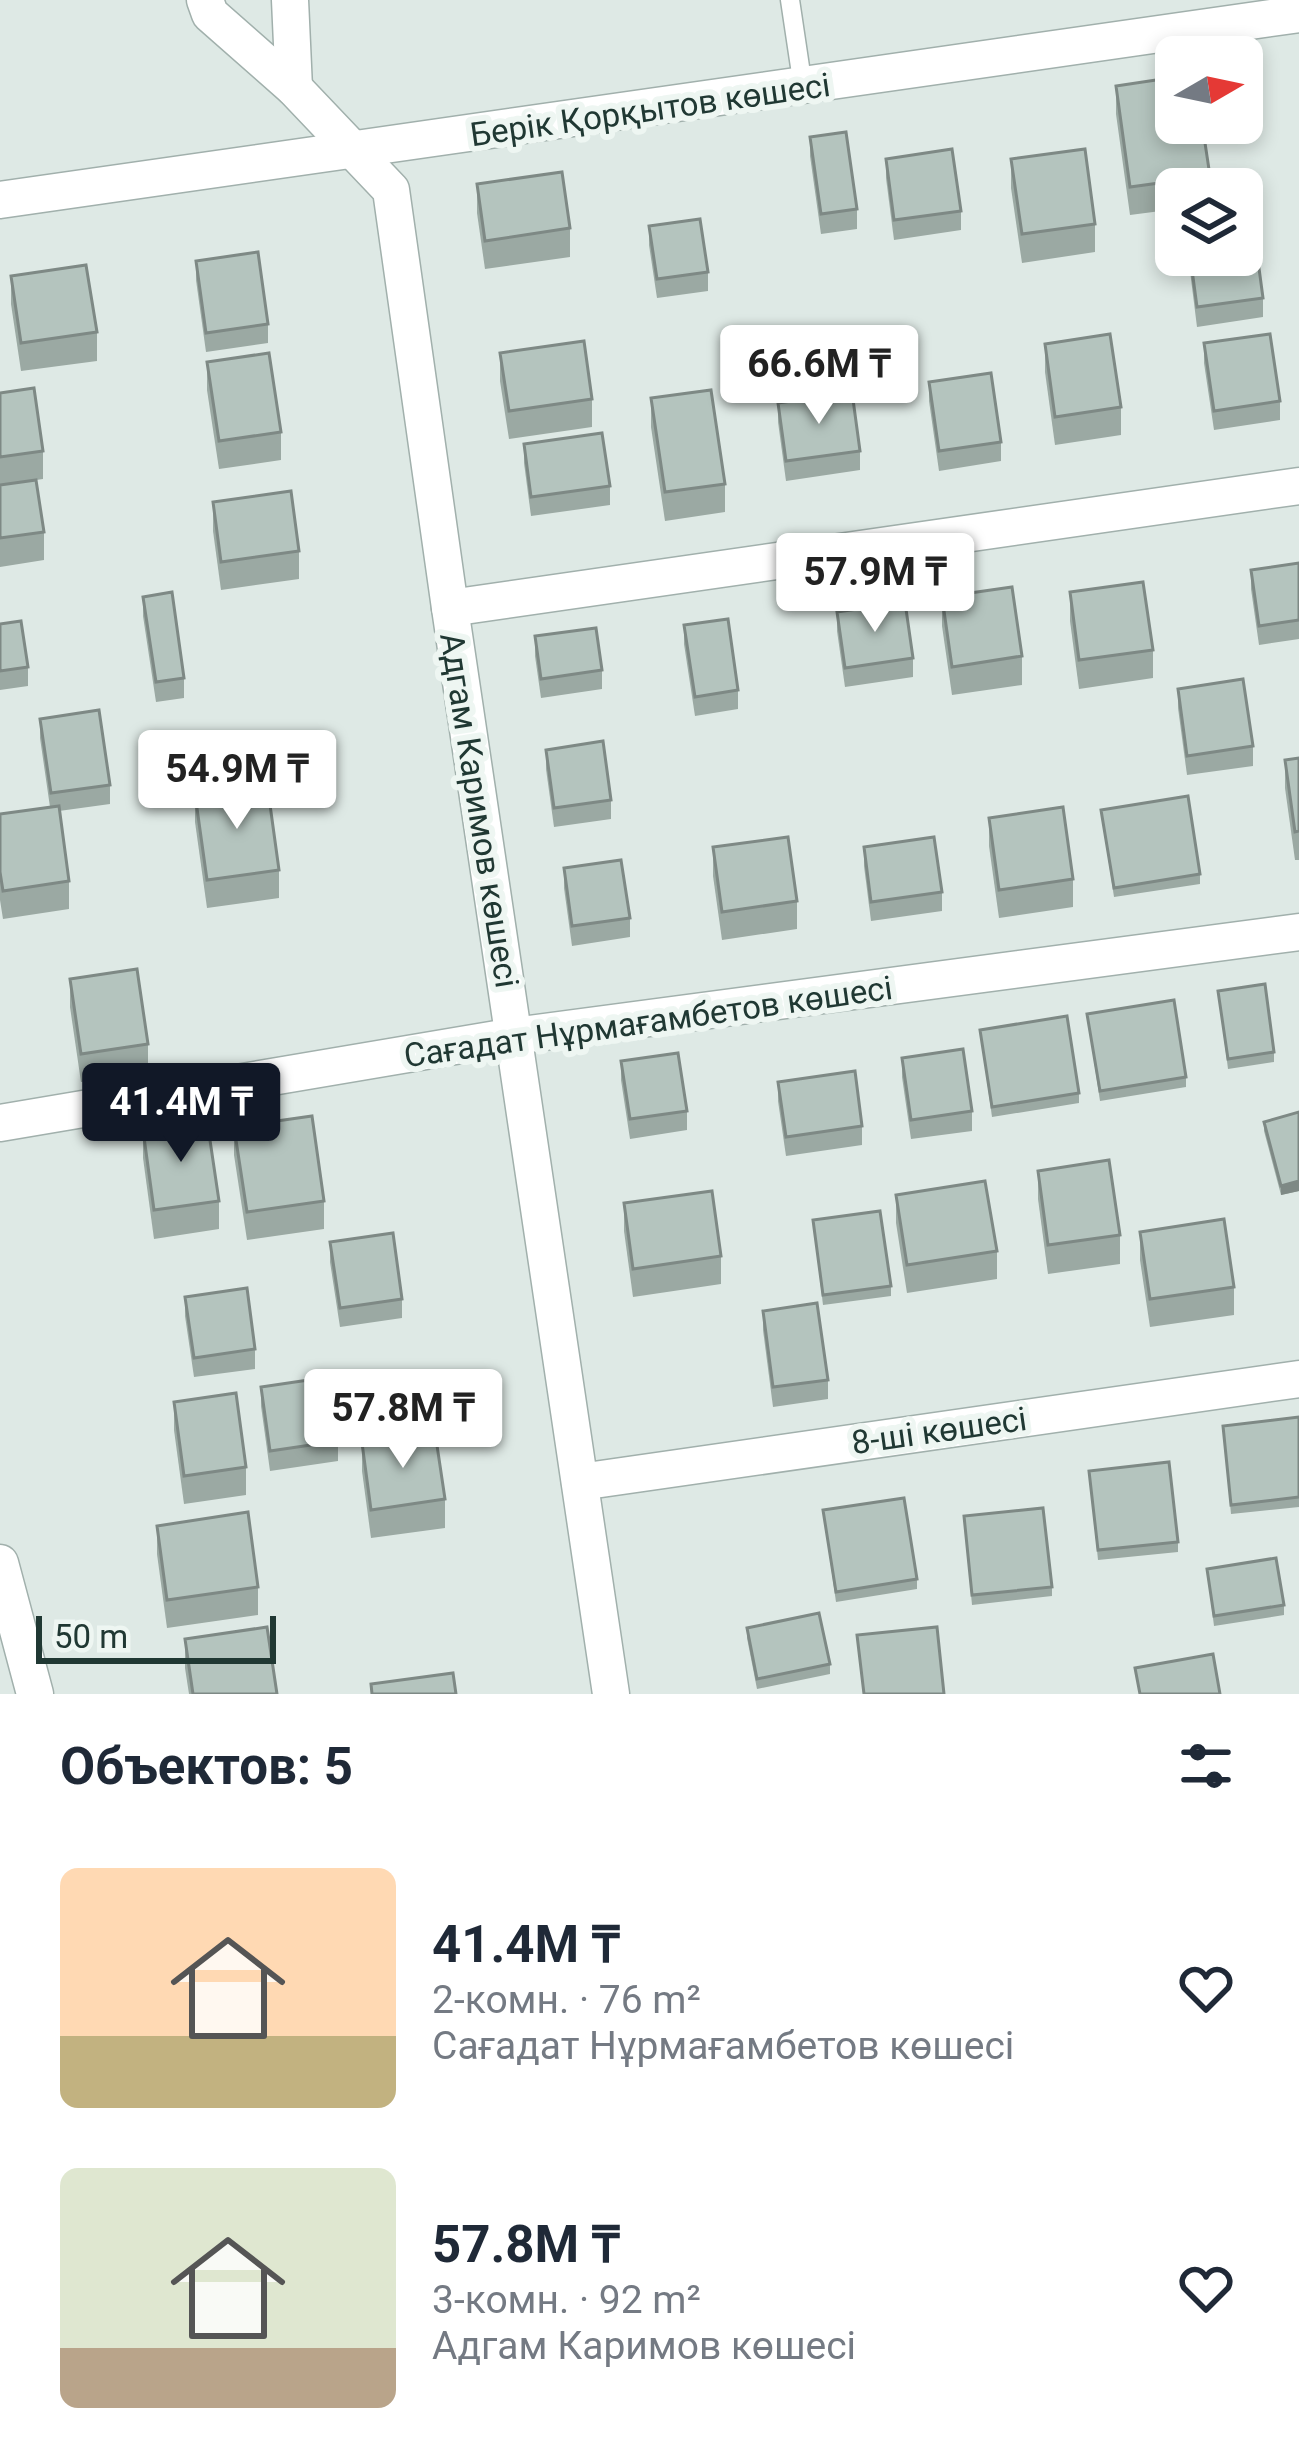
<!DOCTYPE html>
<html lang="ru">
<meta charset="utf-8">
<style>
:root{--surface:#fff;--page:#f2f2f3;--text:#1f2937;--muted:#747a83;--accent:#111827}
body{margin:0;font-family:Roboto,sans-serif;background:var(--page);color:var(--text);height:100vh;display:flex;flex-direction:column;font-size:45px;white-space:nowrap}
*{box-sizing:border-box;margin:0}
p{font-size:39px;color:var(--muted)}
.icon{flex:none;width:66px;height:66px;fill:none;stroke:currentColor;stroke-width:2;stroke-linecap:round;stroke-linejoin:round}
.map{position:relative;height:1694px;overflow:hidden}
.panel{display:flex;flex-direction:column;background:var(--surface);flex:1}
.panel>*{flex:none}
.needle{width:78px;rotate:81deg}
.buttons{position:absolute;left:1155px;top:36px;display:grid;gap:24px}
.buttons a{display:grid;place-items:center;width:108px;height:108px;border-radius:18px;background:var(--surface);box-shadow:0 6px 18px #0003;font-size:60px}
.scale{position:absolute;left:36px;bottom:30px;width:240px;box-sizing:border-box;padding-left:12px;border:6px solid #203833;border-top:0;font-size:33px;line-height:42px;white-space:nowrap;color:#203833;-webkit-text-stroke:9px #eef6f2;paint-order:stroke}
.price{position:absolute;translate:-50% -102px;padding:0 27px;border-radius:12px;background:#fff;color:#222;font-size:39px;line-height:78px;filter:drop-shadow(0 3px 6px #0008)}
.price::after{content:'';position:absolute;left:50%;top:72px;width:36px;height:27px;margin-left:-18px;background:inherit;clip-path:polygon(0 0,100% 0,50% 100%)}
.price.selected{background:var(--accent);color:#fff}
ul{padding:0;list-style:none}
li{display:flex;align-items:center;gap:36px;height:300px;padding:0 60px}
li span{display:grid;place-items:center;flex:none;width:336px;height:240px;border-radius:18px;color:#555}
li>.icon{margin-inline-start:auto}
span .icon{width:144px;height:144px;fill:#fffc;stroke-width:1}
li b{font-size:51px}
h2{display:flex;justify-content:space-between;align-items:center;height:144px;padding:0 60px;font-size:51px}
.map>svg:first-child{display:block}
.lines{fill:none;stroke-linecap:round;stroke-linejoin:round}
.service-casing{stroke:#a1b0ac;stroke-width:21}
.minor-casing{stroke:#a1b0ac;stroke-width:39}
.tertiary-casing{stroke:#a1b0ac;stroke-width:39}
.service{stroke:#fff;stroke-width:18}
.minor{stroke:#fff;stroke-width:36}
.tertiary{stroke:#fff;stroke-width:36}
.wall{fill:#9ba9a3}
.shaded-wall{fill:#7e8985}
.building{fill:#b4c4be;stroke:#7e8985;stroke-width:3}
.labels{text-anchor:middle;stroke-width:12;stroke-linejoin:round;paint-order:stroke}
.street-label{font-size:33px;fill:#203833;stroke:#eef6f2}
</style>
<div class="map">
<svg width="1299" height="1694" viewBox="0 0 1299 1694">
<rect width="100%" height="100%" fill="#dee9e5"/>
<g class="lines">
<!-- service casing -->
<g class="service-casing">
<polyline id="service" points="790,0 803,87"/>
</g>
<!-- minor casing -->
<g class="minor-casing">
<g id="minor">
<polyline points="205,0 210,14 294,88 391,190 450,608 611,1694"/>
<polyline points="290,0 294,88"/>
<polyline points="450,608 1299,486"/>
<polyline points="0,1123 514,1036 1299,932"/>
<polyline points="580,1482 1299,1379"/>
<polyline points="0,1563 35,1694"/>
</g>
</g>
<!-- tertiary casing -->
<g class="tertiary-casing">
<polyline id="tertiary" points="0,200 1299,14"/>
</g>
<!-- service -->
<use href="#service" class="service"/>
<!-- minor -->
<use href="#minor" class="minor"/>
<!-- tertiary -->
<use href="#tertiary" class="tertiary"/>
</g>
<!-- wall -->
<g class="wall">
<polygon points="1116,86 1210,176 1210,189 1176,189 1176,209 1130,215 1116,114"/>
<polygon points="810,137 857,209 857,229 821,234 810,156"/>
<polygon points="886,159 961,211 961,230 894,240 886,178"/>
<polygon points="1011,159 1095,224 1095,252 1022,263 1011,188"/>
<polygon points="477,184 570,228 570,257 485,269 477,213"/>
<polygon points="649,226 708,272 708,291 657,298 649,245"/>
<polygon points="1188,255 1242,255 1263,298 1263,317 1197,327"/>
<polygon points="196,261 268,324 268,343 206,352 196,280"/>
<polygon points="11,276 97,332 97,361 21,371 11,304"/>
<polygon points="1204,343 1280,401 1280,420 1214,430 1204,363"/>
<polygon points="1045,344 1121,407 1121,435 1055,445 1045,372"/>
<polygon points="500,353 592,399 592,427 509,439 500,381"/>
<polygon points="207,362 281,432 281,460 219,469 207,390"/>
<polygon points="929,382 1001,442 1001,461 939,471 929,401"/>
<polygon points="0,393 43,451 43,479 36,480 44,532 44,560 0,567"/>
<polygon points="651,398 725,484 725,512 665,521 651,427"/>
<polygon points="778,403 860,451 860,470 786,481 778,422"/>
<polygon points="524,444 610,486 610,505 531,516 524,463"/>
<polygon points="213,502 299,551 299,579 221,590 213,531"/>
<polygon points="1299,563 1299,639 1259,645 1251,589 1251,570"/>
<polygon points="1070,592 1153,650 1153,678 1079,689 1070,621"/>
<polygon points="143,597 184,678 184,698 156,702 143,616"/>
<polygon points="942,597 1022,656 1022,685 952,695 942,626"/>
<polygon points="837,612 913,658 913,677 845,687 837,631"/>
<polygon points="0,624 28,667 28,686 0,690"/>
<polygon points="684,625 738,690 738,709 695,716 684,644"/>
<polygon points="535,636 602,670 602,689 541,698 535,656"/>
<polygon points="1178,689 1253,746 1253,766 1187,775 1178,708"/>
<polygon points="40,719 110,785 110,804 59,811 69,881 69,909 3,919 0,900 0,814 50,807 40,738"/>
<polygon points="546,750 611,800 611,819 554,827 546,769"/>
<polygon points="1299,758 1299,860 1295,860 1285,788 1285,760"/>
<polygon points="195,794 279,870 279,898 207,908 195,822"/>
<polygon points="1101,810 1200,874 1200,884 1114,897"/>
<polygon points="989,818 1073,879 1073,907 999,918 989,846"/>
<polygon points="713,847 797,901 797,929 722,940 713,876"/>
<polygon points="864,847 942,892 942,911 871,921 864,866"/>
<polygon points="564,868 630,918 630,937 572,946 564,888"/>
<polygon points="70,979 148,1044 148,1073 81,1082 70,1007"/>
<polygon points="1218,991 1274,1052 1274,1062 1228,1069"/>
<polygon points="1087,1014 1186,1077 1186,1087 1100,1101"/>
<polygon points="980,1030 1079,1093 1079,1103 992,1117"/>
<polygon points="902,1058 972,1111 972,1131 911,1139 902,1077"/>
<polygon points="621,1061 687,1111 687,1130 630,1139 621,1080"/>
<polygon points="778,1082 862,1126 862,1145 786,1156 778,1101"/>
<polygon points="1299,1112 1299,1191 1281,1195 1264,1131 1264,1122"/>
<polygon points="234,1127 324,1201 324,1229 247,1240 234,1155"/>
<polygon points="143,1130 219,1201 219,1229 154,1239 143,1158"/>
<polygon points="1038,1171 1120,1235 1120,1264 1048,1274 1038,1199"/>
<polygon points="896,1195 997,1251 997,1279 907,1293 896,1223"/>
<polygon points="624,1203 721,1256 721,1284 633,1297 624,1231"/>
<polygon points="813,1220 891,1286 891,1296 823,1305"/>
<polygon points="1140,1232 1234,1287 1234,1315 1150,1327 1140,1260"/>
<polygon points="330,1242 402,1299 402,1318 340,1327 330,1262"/>
<polygon points="185,1297 255,1349 255,1369 194,1377 185,1316"/>
<polygon points="763,1311 828,1380 828,1399 773,1407 763,1330"/>
<polygon points="261,1387 338,1441 338,1461 270,1471 261,1406"/>
<polygon points="174,1402 246,1467 246,1495 184,1504 174,1430"/>
<polygon points="1299,1417 1299,1507 1231,1514 1223,1426"/>
<polygon points="362,1443 445,1499 445,1528 371,1538 362,1471"/>
<polygon points="1089,1471 1178,1542 1178,1552 1098,1560"/>
<polygon points="823,1510 917,1579 917,1589 836,1602"/>
<polygon points="964,1516 1052,1587 1052,1596 972,1605"/>
<polygon points="157,1526 258,1587 258,1615 167,1628 157,1554"/>
<polygon points="1207,1569 1284,1605 1284,1615 1214,1626"/>
<polygon points="747,1628 830,1664 830,1674 757,1689 747,1638"/>
<polygon points="185,1639 277,1694 189,1694 185,1668"/>
</g>
<!-- shaded-wall -->
<polygon class="shaded-wall" points="1299,1181 1299,1191 1281,1195 1281,1186"/>
<!-- building -->
<g class="building">
<polygon points="1176,77 1176,123 1202,123 1210,176 1130,187 1116,86"/>
<polygon points="846,132 857,209 821,214 810,137"/>
<polygon points="952,149 961,211 894,220 886,159"/>
<polygon points="1085,149 1095,224 1022,234 1011,159"/>
<polygon points="562,172 570,228 485,241 477,184"/>
<polygon points="700,219 708,272 657,279 649,226"/>
<polygon points="1254,231 1263,298 1197,307 1190,255 1242,255 1242,233"/>
<polygon points="258,252 268,324 206,333 196,261"/>
<polygon points="86,265 97,332 21,343 11,276"/>
<polygon points="1110,334 1121,407 1055,417 1045,344"/>
<polygon points="1270,334 1280,401 1214,411 1204,343"/>
<polygon points="584,341 592,399 509,411 500,353"/>
<polygon points="269,353 281,432 219,441 207,362"/>
<polygon points="991,373 1001,442 939,451 929,382"/>
<polygon points="34,388 43,451 0,457 0,393"/>
<polygon points="711,390 725,484 665,492 651,398"/>
<polygon points="852,392 860,451 786,461 778,403"/>
<polygon points="602,433 610,486 531,497 524,444"/>
<polygon points="36,480 44,532 0,538 0,485"/>
<polygon points="291,491 299,551 221,562 213,502"/>
<polygon points="1299,563 1299,620 1259,626 1251,570"/>
<polygon points="1143,582 1153,650 1079,660 1070,592"/>
<polygon points="1012,587 1022,656 952,667 942,597"/>
<polygon points="172,592 184,678 156,682 143,597"/>
<polygon points="905,602 913,658 845,668 837,612"/>
<polygon points="728,619 738,690 695,697 684,625"/>
<polygon points="21,621 28,667 0,671 0,624"/>
<polygon points="596,628 602,670 541,679 535,636"/>
<polygon points="1243,679 1253,746 1187,756 1178,689"/>
<polygon points="99,710 110,785 51,793 40,719"/>
<polygon points="603,741 611,800 554,808 546,750"/>
<polygon points="1299,758 1299,831 1295,832 1285,760"/>
<polygon points="267,783 279,870 207,880 195,794"/>
<polygon points="1188,796 1200,874 1114,888 1101,810"/>
<polygon points="59,806 69,881 3,891 0,872 0,814"/>
<polygon points="1063,807 1073,879 999,890 989,818"/>
<polygon points="788,837 797,901 722,912 713,847"/>
<polygon points="934,837 942,892 871,902 864,847"/>
<polygon points="621,860 630,918 572,926 564,868"/>
<polygon points="137,969 148,1044 81,1054 70,979"/>
<polygon points="1265,984 1274,1052 1228,1059 1218,991"/>
<polygon points="1174,1000 1186,1077 1100,1091 1087,1014"/>
<polygon points="1067,1016 1079,1093 992,1107 980,1030"/>
<polygon points="963,1049 972,1111 911,1120 902,1058"/>
<polygon points="678,1053 687,1111 630,1119 621,1061"/>
<polygon points="855,1071 862,1126 786,1137 778,1082"/>
<polygon points="1299,1112 1299,1181 1281,1186 1264,1122"/>
<polygon points="312,1116 324,1201 247,1212 234,1127"/>
<polygon points="207,1120 219,1201 154,1210 143,1130"/>
<polygon points="1109,1160 1120,1235 1048,1245 1038,1171"/>
<polygon points="985,1181 997,1251 907,1265 896,1195"/>
<polygon points="712,1191 721,1256 633,1269 624,1203"/>
<polygon points="880,1211 891,1286 823,1295 813,1220"/>
<polygon points="1224,1219 1234,1287 1150,1299 1140,1232"/>
<polygon points="393,1233 402,1299 340,1308 330,1242"/>
<polygon points="247,1288 255,1349 194,1358 185,1297"/>
<polygon points="817,1303 828,1380 773,1387 763,1311"/>
<polygon points="329,1377 338,1441 270,1451 261,1387"/>
<polygon points="236,1393 246,1467 184,1476 174,1402"/>
<polygon points="1299,1417 1299,1497 1231,1505 1223,1426"/>
<polygon points="435,1432 445,1499 371,1510 362,1443"/>
<polygon points="1169,1462 1178,1542 1098,1550 1089,1471"/>
<polygon points="904,1498 917,1579 836,1592 823,1510"/>
<polygon points="1043,1508 1052,1587 972,1595 964,1516"/>
<polygon points="248,1512 258,1587 167,1600 157,1526"/>
<polygon points="1276,1558 1284,1605 1214,1616 1207,1569"/>
<polygon points="819,1613 830,1664 757,1679 747,1628"/>
<polygon points="267,1627 277,1694 193,1694 185,1639"/>
<polygon points="937,1627 944,1694 864,1694 857,1635"/>
<polygon points="1213,1654 1220,1694 1140,1694 1135,1668"/>
<polygon points="453,1673 456,1694 372,1694 371,1684"/>
</g>
<g class="labels">
<!-- street labels -->
<g class="street-label">
<text transform="translate(650 109) rotate(-8)" y="12">Берік Қорқытов көшесі</text>
<text transform="translate(480 810) rotate(81)" y="12">Адгам Каримов көшесі</text>
<text transform="translate(648 1021) rotate(-8)" y="12">Сағадат Нұрмағамбетов көшесі</text>
<text transform="translate(939 1430) rotate(-8)" y="12">8-шi көшесi</text>
</g>
</g>
</svg>
<div class="buttons">
<a><svg class="needle" viewBox="-14 -14 28 28"><path d="M0-13l5 13h-10z" fill="#e53935"/><path d="M0 13l5-13h-10z" fill="#747a83"/></svg></a>
<a><svg class="icon" aria-label="layers" viewBox="0 0 24 24"><path d="M12 4l9 5-9 5-9-5zM3 14l9 5 9-5"/></svg></a>
</div>
<div class="scale">50 m</div>
<b class="price" style="left:819px;top:427px">66.6M ₸</b>
<b class="price" style="left:875px;top:635px">57.9M ₸</b>
<b class="price" style="left:237px;top:832px">54.9M ₸</b>
<b class="price selected" style="left:181px;top:1165px">41.4M ₸</b>
<b class="price" style="left:403px;top:1471px">57.8M ₸</b>
</div>
<section class="panel">
<h2>Объектов: 5<svg class="icon" aria-label="filters" viewBox="0 0 24 24"><path d="M4 7h16M4 17h16"/><circle cx="9" cy="7" r="2"/><circle cx="15" cy="17" r="2"/></svg></h2>
<ul>
<li><span style="background:linear-gradient(#ffd9b3 70%,#c2b280 0)"><svg class="icon" aria-label="home" viewBox="0 0 24 24"><path d="M3 11l9-7 9 7M6 9v11h12V9"/></svg></span><div><b>41.4M ₸</b><p>2-комн. · 76 m²</p><p>Сағадат Нұрмағамбетов көшесі</p></div><svg class="icon" aria-label="heart" viewBox="0 0 24 24"><path d="M12 20l-8-8c-3-5 5-10 8-4 3-6 11-1 8 4z"/></svg></li>
<li><span style="background:linear-gradient(#dfe7d0 75%,#b9a48a 0)"><svg class="icon" aria-label="home" viewBox="0 0 24 24"><path d="M3 11l9-7 9 7M6 9v11h12V9"/></svg></span><div><b>57.8M ₸</b><p>3-комн. · 92 m²</p><p>Адгам Каримов көшесі</p></div><svg class="icon" aria-label="heart" viewBox="0 0 24 24"><path d="M12 20l-8-8c-3-5 5-10 8-4 3-6 11-1 8 4z"/></svg></li>
</ul>
</section>
